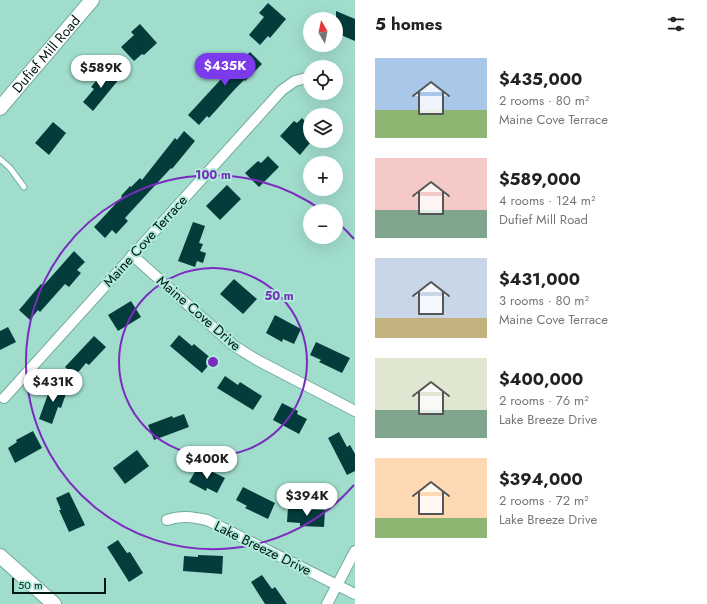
<!DOCTYPE html>
<meta charset="utf-8">
<style>
:root{--surface:#fff;--page:#f2f2f2;--text:#222;--muted:#767676;--accent:#7c3aed}
body{margin:0;font-family:Jost,sans-serif;background:var(--page);color:var(--text);height:100vh;display:flex;flex-direction:column;font-size:15px;white-space:nowrap}
*{box-sizing:border-box;margin:0}
p{font-size:13px;color:var(--muted)}
.icon{flex:none;width:22px;height:22px;fill:none;stroke:currentColor;stroke-width:2;stroke-linecap:round;stroke-linejoin:round}
.map{position:relative;flex:1;overflow:hidden}
.details{display:flex;flex-direction:column;background:var(--surface);width:352px}
.details>*{flex:none}
.needle{width:26px;rotate:351deg}
.fabs{position:absolute;left:303px;top:12px;display:grid;gap:8px}
.fabs a{display:grid;place-items:center;width:40px;height:40px;border-radius:50%;background:var(--surface);box-shadow:0 4px 16px #0002;font-size:20px}
.scale{position:absolute;left:12px;bottom:10px;width:94px;box-sizing:border-box;padding-left:4px;border:2px solid #011712;border-top:0;font-size:11px;line-height:14px;white-space:nowrap;color:#011712;-webkit-text-stroke:3px #aeebda;paint-order:stroke}
.price{position:absolute;translate:-50% -34px;padding:0 9px;border-radius:14px;background:#fff;color:#222;font-size:13px;line-height:26px;filter:drop-shadow(0 1px 2px #0008)}
.price::after{content:'';position:absolute;left:50%;top:24px;width:12px;height:9px;margin-left:-6px;background:inherit;clip-path:polygon(0 0,100% 0,50% 100%)}
.price.current{background:var(--accent);color:#fff}
ul{padding:0;list-style:none}
li{display:flex;align-items:center;gap:12px;height:100px;padding:0 20px}
li span{display:grid;place-items:center;flex:none;width:112px;height:80px;border-radius:0px;color:#555}
li>.icon{margin-inline-start:auto}
span .icon{width:48px;height:48px;fill:#fffc;stroke-width:1}
li b{font-size:17px}
h2{display:flex;justify-content:space-between;align-items:center;height:48px;padding:0 20px;font-size:17px}
main{display:flex;flex:1;min-height:0}
.map>svg:first-child{display:block}
.building{fill:#043c3c}
.lines{fill:none;stroke-linecap:round;stroke-linejoin:round}
.lane-casing{stroke:#71ac9d;stroke-width:7}
.street-casing{stroke:#71ac9d;stroke-width:12}
.secondary-casing{stroke:#71ac9d;stroke-width:16}
.lane{stroke:#fff;stroke-width:5}
.street{stroke:#fff;stroke-width:10}
.secondary{stroke:#fff;stroke-width:14}
.ring{fill:none;stroke:#7b2cbf;stroke-width:2}
.labels{text-anchor:middle;stroke-width:4;stroke-linejoin:round;paint-order:stroke}
.street-label{font-size:14px;fill:#011712;stroke:#aeebda}
.centre{fill:#7b2cbf;stroke:#aeebda;stroke-width:2}
.ring-label{font-size:12px;text-anchor:middle;font-weight:bold;fill:#7b2cbf;stroke:#aeebda;stroke-width:4;stroke-linejoin:round;paint-order:stroke}
</style>
<main>
<div class="map">
<svg width="355" height="604" viewBox="0 0 355 604">
<rect width="100%" height="100%" fill="#a1ddcd"/>
<!-- building -->
<g class="building">
<polygon points="268,3 286,19 270,38 268,36 260,45 249,35 264,17 259,13"/>
<polygon points="336,11 355,19 355,41 336,33"/>
<polygon points="140,24 157,43 144,55 142,54 134,61 121,47 134,35 131,32"/>
<polygon points="250,52 262,64 245,81 244,80 235,89 209,118 207,116 199,125 188,115 223,77 219,73 230,62 235,67"/>
<polygon points="107,68 120,78 93,111 83,102 94,89 91,87"/>
<polygon points="302,118 310,126 310,143 300,155 280,136 294,121 297,123"/>
<polygon points="53,122 66,133 49,155 35,143"/>
<polygon points="184,131 195,141 172,169 171,168 125,218 128,221 116,234 112,230 105,238 94,227 122,197 121,196 130,186 131,187 140,178 142,180 175,138 177,140"/>
<polygon points="268,156 279,167 259,187 245,173 258,161 261,163"/>
<polygon points="227,185 241,199 220,220 206,206"/>
<polygon points="193,222 205,226 199,243 203,244 200,251 206,253 203,263 197,261 195,267 178,261"/>
<polygon points="74,251 85,262 77,270 81,273 69,287 65,284 40,312 38,310 30,320 19,310 41,284 43,286"/>
<polygon points="234,279 257,299 243,314 220,294"/>
<polygon points="131,301 141,317 118,331 108,315"/>
<polygon points="275,315 301,329 294,344 283,339 282,342 266,333"/>
<polygon points="8,327 16,342 0,350 0,331"/>
<polygon points="179,335 192,346 194,344 213,360 202,373 170,346"/>
<polygon points="94,336 106,347 89,365 86,363 75,376 65,367"/>
<polygon points="316,342 350,358 342,373 319,362 321,360 310,355"/>
<polygon points="225,376 238,385 240,382 262,396 253,410 217,388"/>
<polygon points="52,383 68,388 61,408 58,407 52,424 39,419"/>
<polygon points="282,403 298,411 297,414 307,419 299,434 273,420"/>
<polygon points="184,414 189,427 154,440 148,425 172,416 173,418"/>
<polygon points="33,431 42,448 15,463 8,448 17,442 16,440"/>
<polygon points="339,432 347,447 350,445 355,454 355,471 347,475 328,438"/>
<polygon points="137,450 149,466 125,484 113,468"/>
<polygon points="199,465 225,478 217,493 207,488 206,491 189,482"/>
<polygon points="243,487 275,503 268,519 245,508 247,506 236,500"/>
<polygon points="69,492 85,525 69,532 59,510 61,510 56,498"/>
<polygon points="288,508 325,510 324,527 300,526 300,523 287,522"/>
<polygon points="118,540 127,553 130,552 143,573 129,582 107,547"/>
<polygon points="198,555 223,556 222,574 183,571 184,556 198,557"/>
<polygon points="262,575 272,589 275,587 287,604 265,604 251,582"/>
</g>
<g class="lines">
<!-- lane casing -->
<g class="lane-casing">
<polyline id="lane" points="0,159 10,168 24,187"/>
</g>
<!-- street casing -->
<g class="street-casing">
<g id="street">
<polyline points="132,255 233,345 257,360 355,411"/>
<polyline points="4,398 282,90 295,81 310,77"/>
<path d="M 167,520 C 181,515 192,517 207,520 L 355,594"/>
<polyline points="327,604 355,551"/>
</g>
</g>
<!-- secondary casing -->
<g class="secondary-casing">
<g id="secondary">
<path id="s1" d="M 0,108 L 92,0"/>
<polyline points="0,556 54,604"/>
</g>
</g>
<!-- lane -->
<use href="#lane" class="lane"/>
<!-- street -->
<use href="#street" class="street"/>
<!-- secondary -->
<use href="#secondary" class="secondary"/>
</g>
<!-- distance rings -->
<g class="ring">
<circle cx="213" cy="362" r="94"/>
<path d="M354 485A187 187 0 1 1 323 211M337 222A187 187 0 0 1 354 239"/>
</g>
<g class="labels">
<!-- street labels -->
<g class="street-label">
<text dy="5" stroke="none"><textPath href="#s1" startOffset="71">Dufief Mill Road</textPath></text>
<text transform="translate(145 241) rotate(-48)" y="5">Maine Cove Terrace</text>
<text transform="translate(199 313) rotate(41)" y="5">Maine Cove Drive</text>
<text transform="translate(263 548) rotate(26)" y="5">Lake Breeze Drive</text>
</g>
</g>
<circle cx="213" cy="362" r="6" class="centre"/>
<g class="ring-label">
<text x="213" y="179">100 m</text>
<text x="279" y="300">50 m</text>
</g>
</svg>
<div class="fabs">
<a><svg class="needle" viewBox="-14 -14 28 28"><path d="M0-13l5 13h-10z" fill="#e53935"/><path d="M0 13l5-13h-10z" fill="#767676"/></svg></a>
<a><svg class="icon" aria-label="locate" viewBox="0 0 24 24"><circle cx="12" cy="12" r="6"/><path d="M12 2v4M12 18v4M2 12h4M18 12h4"/></svg></a>
<a><svg class="icon" aria-label="layers" viewBox="0 0 24 24"><path d="M12 4l9 5-9 5-9-5zM3 14l9 5 9-5"/></svg></a>
<a>+</a>
<a>−</a>
</div>
<div class="scale">50 m</div>
<b class="price current" style="left:225px;top:87px">$435K</b>
<b class="price" style="left:101px;top:89px">$589K</b>
<b class="price" style="left:53px;top:403px">$431K</b>
<b class="price" style="left:207px;top:480px">$400K</b>
<b class="price" style="left:307px;top:517px">$394K</b>
</div>
<section class="details">
<h2>5 homes<svg class="icon" aria-label="filters" viewBox="0 0 24 24"><path d="M4 7h16M4 17h16"/><circle cx="9" cy="7" r="2"/><circle cx="15" cy="17" r="2"/></svg></h2>
<ul>
<li><span style="background:linear-gradient(#a9c7e8 65%,#8fb573 0)"><svg class="icon" aria-label="home" viewBox="0 0 24 24"><path d="M3 11l9-7 9 7M6 9v11h12V9"/></svg></span><div><b>$435,000</b><p>2 rooms · 80 m²</p><p>Maine Cove Terrace</p></div></li>
<li><span style="background:linear-gradient(#f6c9c9 65%,#7fa58c 0)"><svg class="icon" aria-label="home" viewBox="0 0 24 24"><path d="M3 11l9-7 9 7M6 9v11h12V9"/></svg></span><div><b>$589,000</b><p>4 rooms · 124 m²</p><p>Dufief Mill Road</p></div></li>
<li><span style="background:linear-gradient(#c9d6e8 75%,#c2b280 0)"><svg class="icon" aria-label="home" viewBox="0 0 24 24"><path d="M3 11l9-7 9 7M6 9v11h12V9"/></svg></span><div><b>$431,000</b><p>3 rooms · 80 m²</p><p>Maine Cove Terrace</p></div></li>
<li><span style="background:linear-gradient(#dfe7d0 65%,#7fa58c 0)"><svg class="icon" aria-label="home" viewBox="0 0 24 24"><path d="M3 11l9-7 9 7M6 9v11h12V9"/></svg></span><div><b>$400,000</b><p>2 rooms · 76 m²</p><p>Lake Breeze Drive</p></div></li>
<li><span style="background:linear-gradient(#ffd9b3 75%,#8fb573 0)"><svg class="icon" aria-label="home" viewBox="0 0 24 24"><path d="M3 11l9-7 9 7M6 9v11h12V9"/></svg></span><div><b>$394,000</b><p>2 rooms · 72 m²</p><p>Lake Breeze Drive</p></div></li>
</ul>
</section>
</main>
